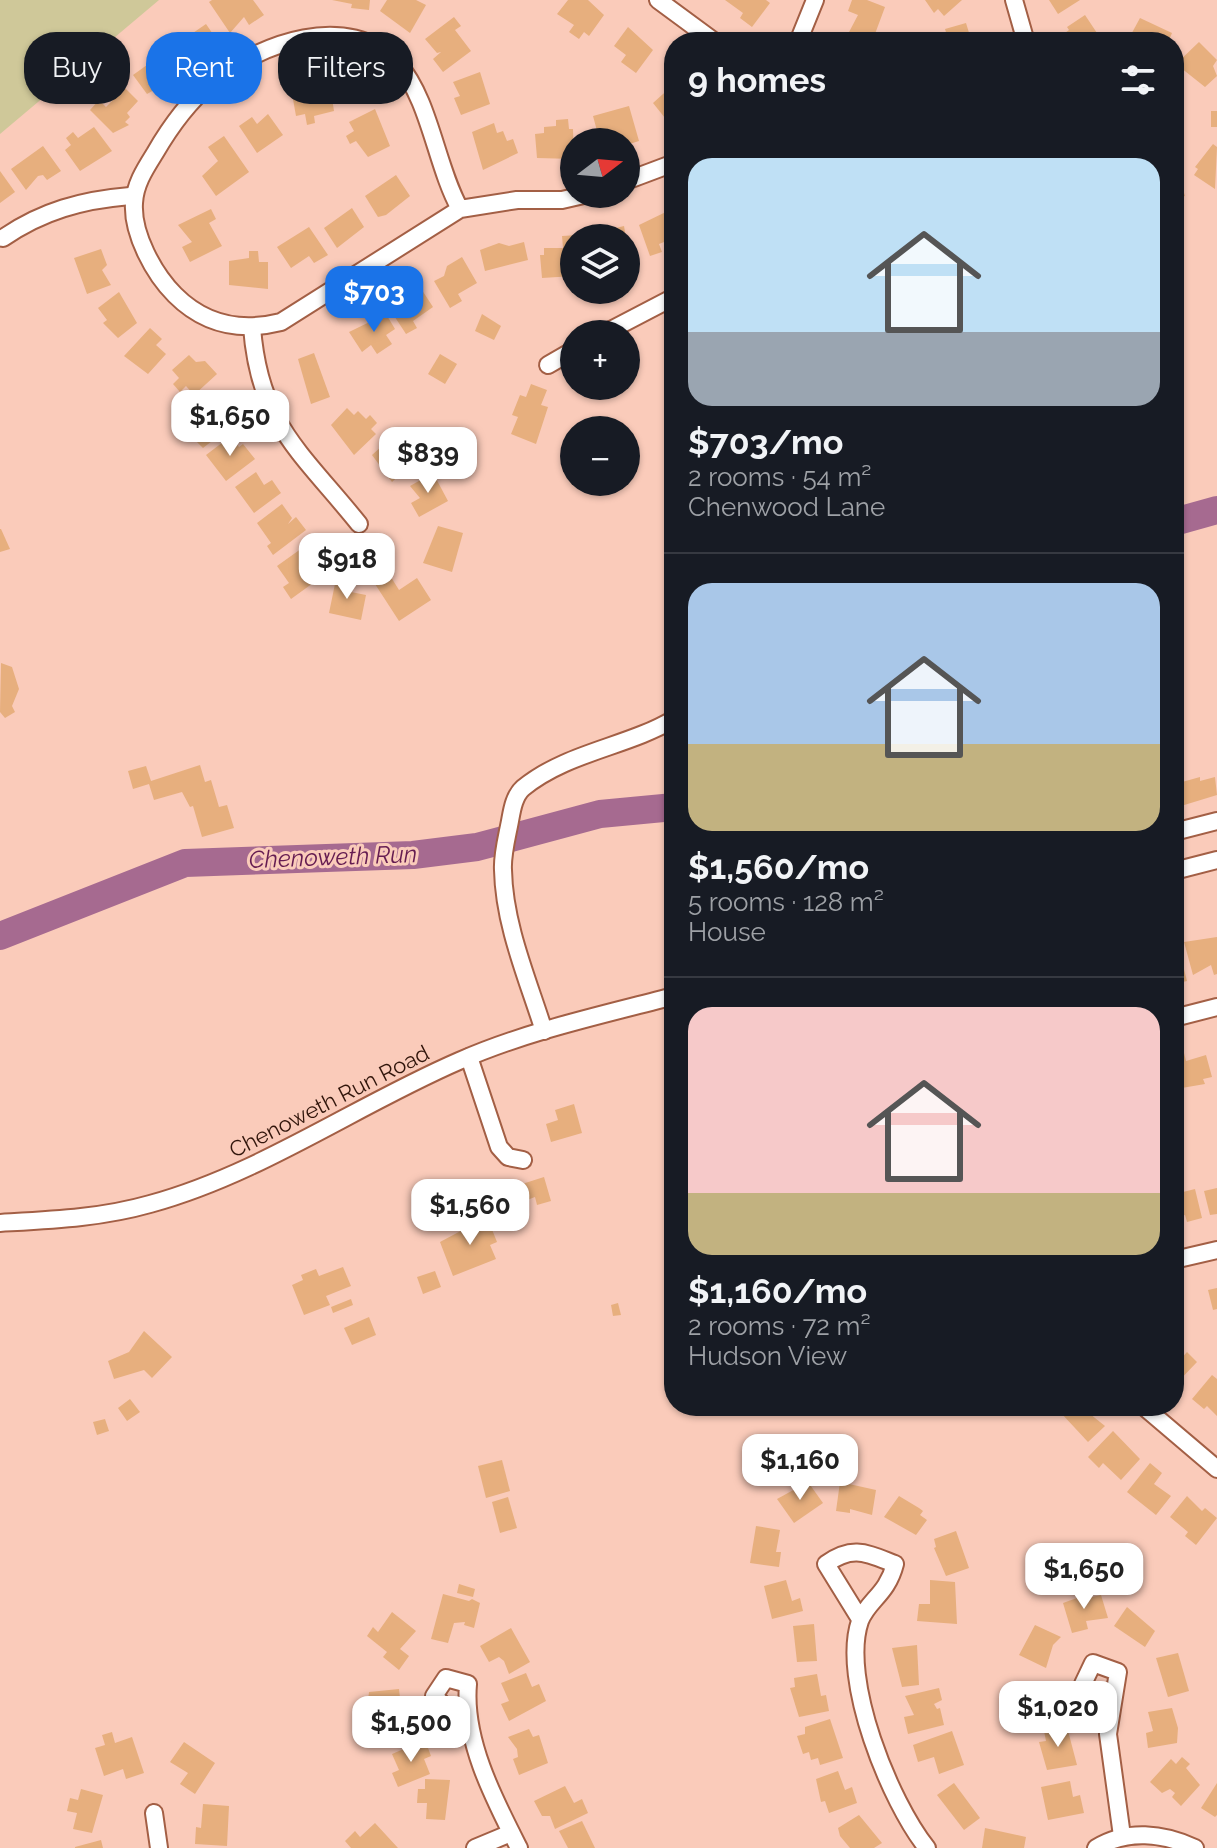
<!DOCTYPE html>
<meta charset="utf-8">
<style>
:root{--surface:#171b24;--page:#20242c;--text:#f1f3f6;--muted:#9ea1a6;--line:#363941;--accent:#1a73e8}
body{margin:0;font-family:Raleway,sans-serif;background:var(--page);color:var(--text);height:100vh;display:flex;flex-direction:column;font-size:30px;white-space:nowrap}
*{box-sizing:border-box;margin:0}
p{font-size:26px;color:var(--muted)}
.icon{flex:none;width:44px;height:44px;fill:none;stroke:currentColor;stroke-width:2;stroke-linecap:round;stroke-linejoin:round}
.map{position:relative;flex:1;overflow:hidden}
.panel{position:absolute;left:664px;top:32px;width:520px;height:1384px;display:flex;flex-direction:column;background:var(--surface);border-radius:32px;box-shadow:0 2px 6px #0004}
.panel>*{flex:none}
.top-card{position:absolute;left:24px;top:32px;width:520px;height:72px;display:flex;gap:16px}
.needle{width:52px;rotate:74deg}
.controls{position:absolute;left:560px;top:128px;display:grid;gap:16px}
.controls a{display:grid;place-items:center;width:80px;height:80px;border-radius:50%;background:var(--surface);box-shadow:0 2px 6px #0004;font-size:40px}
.price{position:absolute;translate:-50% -68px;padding:0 18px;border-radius:16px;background:#fff;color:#222;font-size:26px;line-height:52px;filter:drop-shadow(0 2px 4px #0008)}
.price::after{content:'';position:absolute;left:50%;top:48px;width:24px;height:18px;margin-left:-12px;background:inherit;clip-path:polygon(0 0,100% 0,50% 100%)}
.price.on{background:var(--accent);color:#fff}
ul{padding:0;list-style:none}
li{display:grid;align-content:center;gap:16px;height:424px;padding:0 24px}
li+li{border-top:2px solid var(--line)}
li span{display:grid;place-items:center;height:248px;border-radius:24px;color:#555}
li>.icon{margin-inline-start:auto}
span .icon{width:144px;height:144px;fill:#fffc;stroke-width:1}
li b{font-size:34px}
h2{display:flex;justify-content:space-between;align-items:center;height:96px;padding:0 24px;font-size:34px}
.tag{padding:0 28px;border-radius:32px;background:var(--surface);box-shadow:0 2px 6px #0004;font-size:28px;line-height:72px}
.tag.on{background:var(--accent);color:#fff}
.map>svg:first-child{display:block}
.green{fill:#cfc899}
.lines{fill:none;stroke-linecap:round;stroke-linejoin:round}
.river{stroke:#a66a90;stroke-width:28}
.building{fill:#e7af7e}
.minor-casing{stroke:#a35f45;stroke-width:20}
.minor{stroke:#fff;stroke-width:16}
.labels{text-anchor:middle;stroke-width:6;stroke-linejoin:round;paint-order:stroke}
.street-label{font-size:22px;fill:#31150b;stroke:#facbba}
.water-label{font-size:24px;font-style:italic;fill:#651c51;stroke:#facbba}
</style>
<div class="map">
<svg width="1217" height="1848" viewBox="0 0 1217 1848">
<rect width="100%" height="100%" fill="#facbba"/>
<!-- green -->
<polygon class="green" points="0,0 159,0 0,134"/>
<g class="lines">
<!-- river -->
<g class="river">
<polyline points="1174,522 1217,510"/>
<polyline points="0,936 185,863 413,855 477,847 600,814 674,807"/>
</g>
</g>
<!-- building -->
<g class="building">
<polygon points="212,0 253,0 264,15 249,25 244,17 230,33 209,2"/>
<polygon points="332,0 370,0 369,10 351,8 352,4"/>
<polygon points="387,0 416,0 426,5 410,33 380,11"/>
<polygon points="568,0 588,0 604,15 589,36 584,32 579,39 569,32 574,25 557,14"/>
<polygon points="725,0 766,0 770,3 752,27 740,18 743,13"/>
<polygon points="852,0 867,0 885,7 872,42 848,34 858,15 848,11"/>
<polygon points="925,0 962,0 944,16 938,9 934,13"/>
<polygon points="1049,0 1080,0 1058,14"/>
<polygon points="1085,15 1103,42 1074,42 1065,33 1069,30 1067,27"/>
<polygon points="454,17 461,26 455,30 471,51 443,72 433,59 441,52 437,53 425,39"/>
<polygon points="1140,18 1172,33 1168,42 1127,42"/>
<polygon points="966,23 970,36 977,33 980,42 949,42 945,29"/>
<polygon points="206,24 221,46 202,64 199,61 189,68 174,46"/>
<polygon points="628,27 653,50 636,73 621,62 626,55 614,46"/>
<polygon points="1199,42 1217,60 1213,66 1217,76 1205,87 1176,64"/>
<polygon points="161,55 177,77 147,94 133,75"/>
<polygon points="480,72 490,104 461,115 454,98 460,96 453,82"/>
<polygon points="674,73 674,119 669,123 653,103 673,85 667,78"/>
<polygon points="309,85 309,88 330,85 334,111 314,116 315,123 307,125 305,114 296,116 291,88"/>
<polygon points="125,88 138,101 127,113 130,117 125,122 129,125 113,133 90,110 99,100 106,107"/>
<polygon points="629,106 639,141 626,145 620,139 600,142 593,116"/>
<polygon points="375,109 390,146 368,157 356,141 350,144 346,136 354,131 349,122"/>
<rect x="1211" y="111" width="6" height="16"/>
<polygon points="268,114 283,135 257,153 239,126 252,117 257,124"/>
<polygon points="568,119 569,129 573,129 574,159 537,158 535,134 544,133 544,127 556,126 556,120"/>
<polygon points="494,123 497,133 503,131 507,141 513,139 518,153 483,170 472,132"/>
<polygon points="94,127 112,151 80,171 65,150 71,145 66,138 73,132 78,138"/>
<polygon points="224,136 249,172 216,196 202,176 218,161 208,147"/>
<polygon points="1213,144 1217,147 1215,189 1194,175 1198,169 1195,167"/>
<polygon points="43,146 61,171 47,180 43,175 38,176 26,190 11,169"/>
<polygon points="1177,170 1185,196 1174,199 1174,171"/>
<polygon points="0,171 15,192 0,203"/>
<polygon points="396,175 410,196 386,215 378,217 365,196"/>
<polygon points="352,208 364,227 337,248 324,228"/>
<polygon points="211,209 216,219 209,223 222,246 190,262 182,247 192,242 178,225"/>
<polygon points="672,209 674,238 659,244 662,252 650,256 639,225"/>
<polygon points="624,226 626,238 610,238 608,230"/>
<polygon points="309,227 328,255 314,263 309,256 291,268 277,247"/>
<polygon points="579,235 579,238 574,238 574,276 542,278 540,255 544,255 544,248 563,248 562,236"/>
<polygon points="524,242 528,260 485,271 480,250 499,243 509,246"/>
<polygon points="626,242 633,269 626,270"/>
<polygon points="101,249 107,265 102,270 111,285 87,294 74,258"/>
<polygon points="249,251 258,251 259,262 268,262 268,289 229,285 229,261 249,258"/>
<polygon points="462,257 477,283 458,294 462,301 450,308 434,281 444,276 447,266"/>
<polygon points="418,284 433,307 413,321 417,328 406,334 389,308"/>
<polygon points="119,292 137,323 118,338 103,323 107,320 98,308"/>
<polygon points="386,314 395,329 386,335 392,344 377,354 371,345 362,352 349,332"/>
<polygon points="482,314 501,326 494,340 475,331"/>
<polygon points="150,328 162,339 156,345 166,354 148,374 124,356"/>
<polygon points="314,353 330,397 311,404 298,359"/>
<polygon points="440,354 457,364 445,384 428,374"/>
<polygon points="189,355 196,362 205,361 217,374 194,395 186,386 180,392 173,384 179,378 172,370"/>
<polygon points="531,384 547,390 541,405 548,407 536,444 511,434 518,417 512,415 520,395 526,397"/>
<polygon points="211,401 234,424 203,448 188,433 195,427 188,419"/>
<polygon points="347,408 354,415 358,411 366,419 370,415 377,423 371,429 376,434 354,455 331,425"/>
<polygon points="394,435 410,453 413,450 419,457 392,482 372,455"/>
<polygon points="231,436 239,447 243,444 255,459 226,481 206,455"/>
<polygon points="256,472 264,485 272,480 281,493 254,513 235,487"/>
<polygon points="433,473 448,501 419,517 411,503 420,498 410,486"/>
<polygon points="282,504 292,518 288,524 296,517 306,530 273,555 267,546 271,543 257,523"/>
<polygon points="438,526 463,533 452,572 423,563"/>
<polygon points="1,529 10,549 0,552 0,529"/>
<polygon points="305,546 315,560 310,563 320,578 291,599 283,587 289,583 277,566"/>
<polygon points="389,574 399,590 417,578 431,600 399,621 375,584"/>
<polygon points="336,579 353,583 351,592 366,595 361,620 329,613"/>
<polygon points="1,663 12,667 19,689 12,706 15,712 5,718 0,712"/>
<polygon points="200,765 205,782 211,780 219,807 227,805 234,828 202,837 193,806 190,807 182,792 154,800 149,784 133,789 128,771 146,766 151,781"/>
<polygon points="1200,777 1200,781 1215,777 1217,795 1181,806 1175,784"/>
<polygon points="1217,937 1217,974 1214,975 1211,965 1193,975 1184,942"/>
<polygon points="1179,950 1187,981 1174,984 1174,951"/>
<polygon points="1184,1053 1186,1061 1206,1055 1212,1077 1203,1079 1205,1084 1176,1089 1174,1056"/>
<polygon points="574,1104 582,1133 551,1142 546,1124 558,1120 555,1110"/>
<polygon points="544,1177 551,1201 537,1205 535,1197 527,1200 522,1184"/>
<polygon points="1217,1188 1217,1214 1210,1215 1204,1191"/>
<polygon points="1178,1189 1179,1193 1195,1189 1202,1218 1187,1222 1185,1215 1174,1218 1174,1190"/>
<polygon points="487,1217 497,1242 490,1245 496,1259 453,1276 440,1242"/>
<polygon points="343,1267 351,1286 326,1296 330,1305 304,1315 292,1285 303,1280 301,1275 316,1269 319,1276"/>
<polygon points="435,1271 441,1287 423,1294 417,1277"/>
<polygon points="1217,1288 1217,1309 1213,1310 1208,1290"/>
<polygon points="1174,1292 1183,1313 1174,1317"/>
<polygon points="351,1299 353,1305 333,1313 331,1307"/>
<polygon points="618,1303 621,1315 613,1316 611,1305"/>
<polygon points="369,1317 376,1335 352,1345 344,1328"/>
<polygon points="144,1331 172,1357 152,1378 144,1370 114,1379 108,1361 129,1352"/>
<polygon points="1187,1352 1197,1362 1174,1386 1174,1354 1180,1360"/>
<polygon points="1212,1375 1217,1379 1217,1416 1207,1406 1204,1409 1192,1399"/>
<polygon points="130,1399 140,1412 127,1421 118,1408"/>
<polygon points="1069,1406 1080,1406 1105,1426 1088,1442 1061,1413"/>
<polygon points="105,1419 109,1431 97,1435 93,1422"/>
<polygon points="1113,1431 1140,1459 1121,1480 1103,1463 1099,1468 1088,1457"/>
<polygon points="502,1460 510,1491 486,1498 478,1466"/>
<polygon points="1150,1463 1162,1473 1154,1484 1171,1496 1156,1515 1127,1492"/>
<polygon points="808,1482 823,1503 794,1523 777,1499"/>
<polygon points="840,1482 876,1490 872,1515 850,1509 850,1513 836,1511"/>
<polygon points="899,1496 919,1508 923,1511 920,1515 927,1520 916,1535 884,1517"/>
<polygon points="1187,1496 1202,1511 1205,1508 1217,1518 1196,1545 1185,1536 1188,1532 1170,1517"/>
<polygon points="508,1497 517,1528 500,1533 492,1502"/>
<polygon points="756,1526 780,1530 776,1552 781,1552 779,1567 750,1563"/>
<polygon points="956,1531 969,1568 946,1576 934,1548 936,1547 934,1539"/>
<polygon points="786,1580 792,1601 800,1598 803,1611 772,1619 764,1586"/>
<polygon points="930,1580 955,1582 957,1624 917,1621 919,1604 930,1604"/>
<polygon points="459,1584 475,1589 473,1597 457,1593"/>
<polygon points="1091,1593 1092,1597 1101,1595 1108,1618 1086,1621 1088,1629 1072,1633 1063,1603"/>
<polygon points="443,1594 469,1601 472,1599 480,1603 474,1628 464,1625 465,1622 454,1623 448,1643 431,1639"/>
<polygon points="1127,1607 1155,1631 1145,1647 1114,1626"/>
<polygon points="392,1612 416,1631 400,1649 409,1656 399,1670 383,1657 387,1652 367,1636 373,1627 378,1632"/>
<polygon points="814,1624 817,1661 797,1662 793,1626"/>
<polygon points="1035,1625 1061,1637 1053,1645 1046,1668 1019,1655"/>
<polygon points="511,1628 530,1662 509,1674 504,1661 499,1657 489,1662 480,1646"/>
<polygon points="917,1645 919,1685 902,1687 892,1648"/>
<polygon points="1178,1653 1189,1691 1168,1697 1156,1658"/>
<polygon points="526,1673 532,1687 539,1684 546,1701 509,1721 501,1704 509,1701 501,1683"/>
<polygon points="817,1674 821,1696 826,1695 829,1711 799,1717 790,1688 795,1687 794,1678"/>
<polygon points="1044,1682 1046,1698 1048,1704 1054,1703 1056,1719 1023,1724 1022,1718 1016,1716 1016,1711 1021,1708 1014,1691 1018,1691 1017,1686"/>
<polygon points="939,1688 942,1700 934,1704 937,1709 940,1708 944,1725 908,1734 904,1717 914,1715 905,1696"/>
<polygon points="399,1689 401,1707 394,1707 399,1729 373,1732 367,1708 369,1692"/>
<polygon points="1172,1708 1178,1728 1177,1743 1148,1748 1146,1733 1153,1731 1148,1712"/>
<polygon points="830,1719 843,1758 820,1765 818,1758 811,1760 809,1752 803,1754 797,1736 805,1734 805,1727"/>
<polygon points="1067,1727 1077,1765 1047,1770 1039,1742 1046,1741 1044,1731"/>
<polygon points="529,1729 533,1737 539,1735 548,1763 519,1775 513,1759 518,1757 517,1749 508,1737"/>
<polygon points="952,1731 964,1765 939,1774 934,1757 918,1762 913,1745"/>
<polygon points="112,1732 115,1743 132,1737 144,1773 126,1779 123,1769 104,1776 95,1748 105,1745 102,1735"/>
<polygon points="425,1740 431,1756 424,1759 430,1774 398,1787 392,1773 399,1770 392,1754"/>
<polygon points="184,1742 215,1763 195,1794 180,1784 188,1773 170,1762"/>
<polygon points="1182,1757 1190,1764 1186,1768 1200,1785 1181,1806 1172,1797 1175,1793 1170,1789 1162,1793 1150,1782 1171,1759 1176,1764"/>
<polygon points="838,1771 845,1790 852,1787 857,1803 829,1813 825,1801 821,1802 816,1779"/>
<polygon points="425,1779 450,1780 445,1820 426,1819 427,1803 417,1803 418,1789 425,1789"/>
<polygon points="1070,1781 1073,1797 1080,1795 1084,1813 1048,1820 1041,1787"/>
<polygon points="954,1783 980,1818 964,1830 937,1795"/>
<polygon points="1217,1783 1217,1815 1215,1817 1201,1808"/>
<polygon points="565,1786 574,1803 582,1799 588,1813 555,1829 550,1816 542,1816 534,1801"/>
<polygon points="81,1789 103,1795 92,1833 73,1829 77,1813 67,1811 70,1798 78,1800"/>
<polygon points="203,1804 229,1806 227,1846 195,1844 196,1827 201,1828"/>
<polygon points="859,1815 882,1843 874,1848 850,1848 840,1836 838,1828"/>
<polygon points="582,1821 595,1848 568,1848 559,1831"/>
<polygon points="375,1823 398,1848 351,1848 345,1841 355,1831 360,1837"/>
<polygon points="985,1828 1026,1837 1024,1848 982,1848"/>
<polygon points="101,1840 103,1848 75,1848 75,1847"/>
</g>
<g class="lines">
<!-- minor casing -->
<g class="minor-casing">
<g id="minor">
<polyline points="658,0 715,42"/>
<polyline points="1014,0 1026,42"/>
<polyline points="798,42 815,0"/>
<polyline points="626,181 674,163"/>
<path d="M 460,209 C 436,166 430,100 398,64 C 349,10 259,43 211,83 C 187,103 170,127 155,153 C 145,169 135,184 134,203 C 132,234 154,274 175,295 C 205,325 241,332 281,322 L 460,209 L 517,200 L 562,200 L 588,194"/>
<path d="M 3,238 C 42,211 82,200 130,196 L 134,200"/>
<path d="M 252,327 C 259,424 302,453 359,524"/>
<polyline points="603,334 674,297"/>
<polyline points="548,365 574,350"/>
<polyline points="1174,832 1217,821"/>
<polyline points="1174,871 1217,860"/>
<polyline points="1174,1018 1217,1007"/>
<path d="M 544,1031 C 528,980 504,925 503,870 C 502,855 507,837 510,821 C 512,810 514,796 523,788 C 567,752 627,747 674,719"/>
<polyline points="469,1057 499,1147 508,1157 523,1160"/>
<path d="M 0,1223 C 51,1220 101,1218 150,1204 C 260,1174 355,1106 459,1061 C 527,1031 602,1015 674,996"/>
<polyline points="1174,1260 1217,1250"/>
<polyline points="1143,1406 1217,1469"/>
<path d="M 860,1619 L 826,1564 C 853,1545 866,1553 895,1564 C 887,1595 868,1600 860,1621 C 840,1679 890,1802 927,1848"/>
<polyline points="1109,1713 1083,1684 1093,1663 1118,1672 1108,1734 1122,1836"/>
<path d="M 469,1730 L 434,1696 L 446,1678 L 468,1684 C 463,1740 494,1799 519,1848"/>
<polyline points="154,1813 159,1848"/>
<polyline points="475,1848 511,1833"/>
<path d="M 1096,1848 C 1127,1829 1163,1833 1195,1848"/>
</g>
</g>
<!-- minor -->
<use href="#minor" class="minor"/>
</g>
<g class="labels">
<!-- street labels -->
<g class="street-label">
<text transform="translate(329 1101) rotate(-27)" y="8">Chenoweth Run Road</text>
</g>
<!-- water labels -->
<g class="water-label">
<text transform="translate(333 857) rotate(-2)" y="8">Chenoweth Run</text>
</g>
</g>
</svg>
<div class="controls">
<a><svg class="needle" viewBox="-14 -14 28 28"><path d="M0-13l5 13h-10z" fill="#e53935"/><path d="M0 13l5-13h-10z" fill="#9ea1a6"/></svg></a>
<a><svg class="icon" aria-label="layers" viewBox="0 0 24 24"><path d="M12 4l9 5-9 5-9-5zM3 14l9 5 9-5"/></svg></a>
<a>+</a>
<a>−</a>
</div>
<b class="price on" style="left:374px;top:334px">$703</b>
<b class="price" style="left:230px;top:458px">$1,650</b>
<b class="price" style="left:428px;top:495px">$839</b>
<b class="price" style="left:347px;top:601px">$918</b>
<b class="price" style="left:470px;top:1247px">$1,560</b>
<b class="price" style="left:800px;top:1502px">$1,160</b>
<b class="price" style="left:1084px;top:1611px">$1,650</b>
<b class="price" style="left:1058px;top:1749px">$1,020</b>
<b class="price" style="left:411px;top:1764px">$1,500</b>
<div class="top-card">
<a class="tag">Buy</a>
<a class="tag on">Rent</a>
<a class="tag">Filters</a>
</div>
<section class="panel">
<h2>9 homes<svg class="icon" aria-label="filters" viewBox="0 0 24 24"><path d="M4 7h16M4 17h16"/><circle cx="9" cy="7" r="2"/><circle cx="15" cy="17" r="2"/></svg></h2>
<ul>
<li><span style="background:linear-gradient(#bfe0f5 70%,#9aa5b1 0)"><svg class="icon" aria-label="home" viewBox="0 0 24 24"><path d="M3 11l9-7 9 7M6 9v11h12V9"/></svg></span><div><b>$703/mo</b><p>2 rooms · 54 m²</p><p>Chenwood Lane</p></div></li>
<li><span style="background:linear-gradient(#a9c7e8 65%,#c2b280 0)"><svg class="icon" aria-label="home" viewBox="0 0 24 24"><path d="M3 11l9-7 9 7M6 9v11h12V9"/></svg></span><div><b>$1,560/mo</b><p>5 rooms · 128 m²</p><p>House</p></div></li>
<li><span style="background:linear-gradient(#f6c9c9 75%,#c2b280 0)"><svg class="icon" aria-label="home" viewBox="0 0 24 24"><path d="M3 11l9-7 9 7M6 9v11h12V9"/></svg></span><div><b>$1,160/mo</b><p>2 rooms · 72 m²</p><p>Hudson View</p></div></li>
</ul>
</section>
</div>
